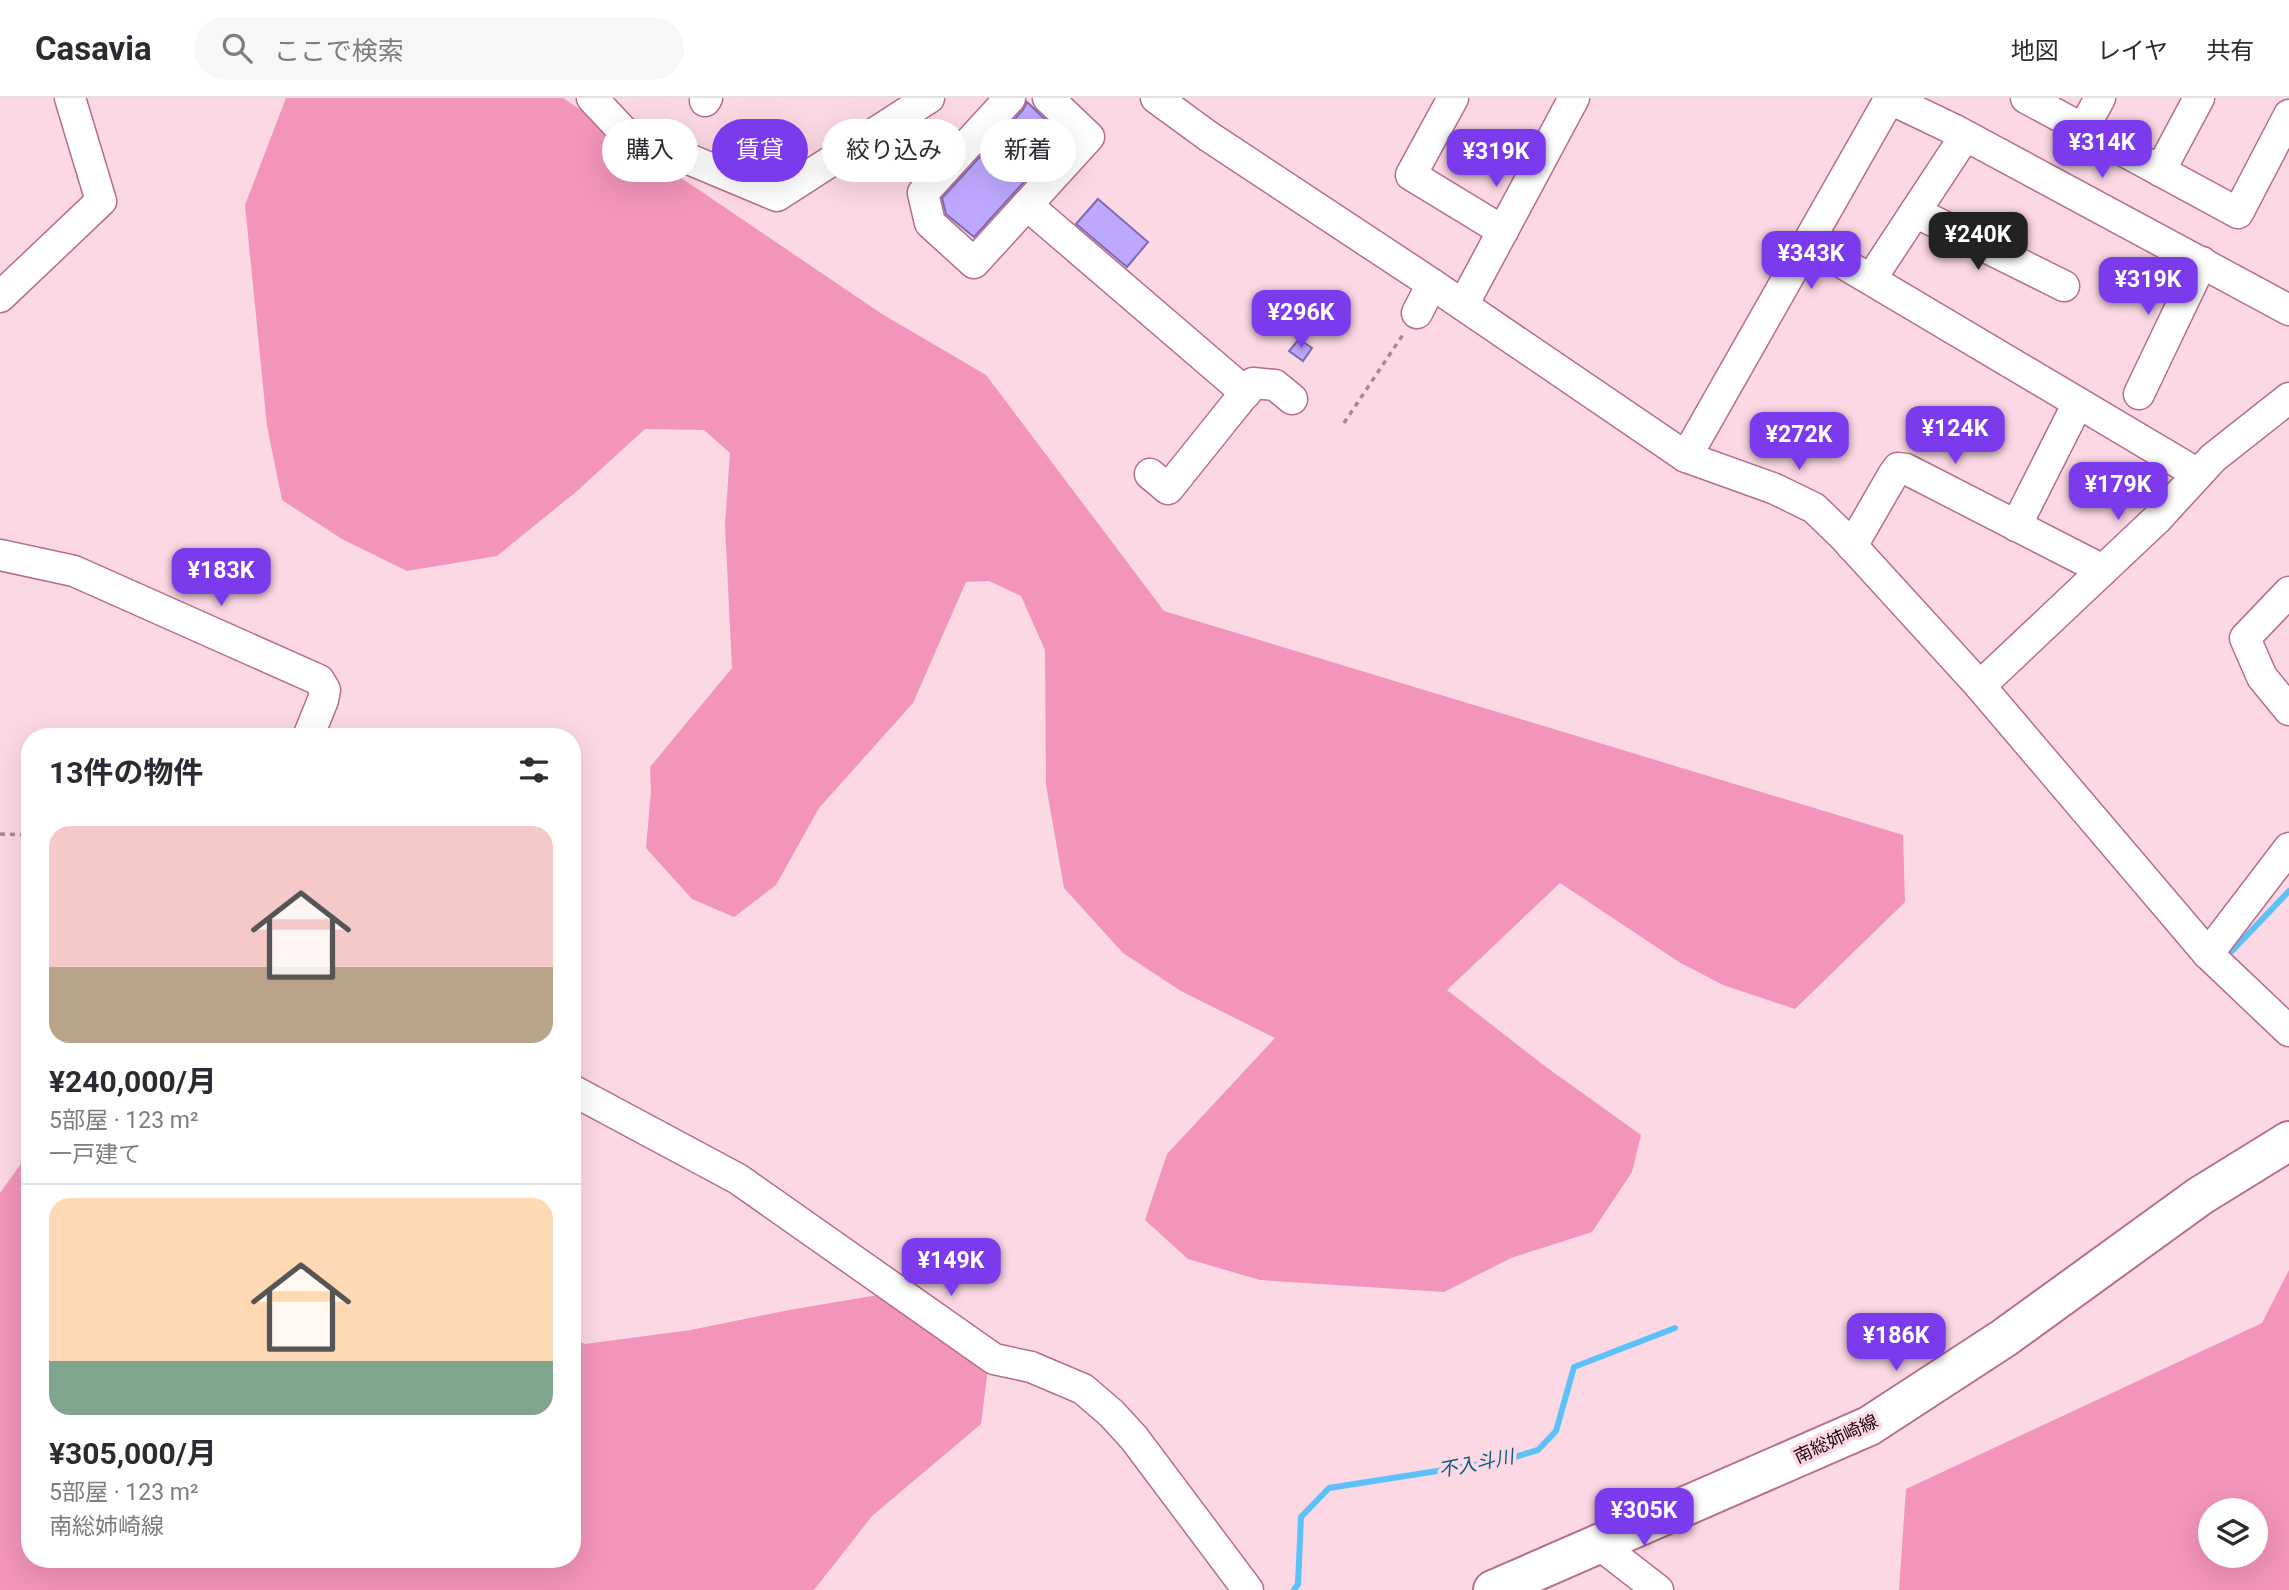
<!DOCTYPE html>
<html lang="ja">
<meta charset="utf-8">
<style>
:root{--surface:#fff;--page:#f7f7f7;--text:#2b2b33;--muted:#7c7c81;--line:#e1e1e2;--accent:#7c3aed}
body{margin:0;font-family:Roboto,"Noto Sans JP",sans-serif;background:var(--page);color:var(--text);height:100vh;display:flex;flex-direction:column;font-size:26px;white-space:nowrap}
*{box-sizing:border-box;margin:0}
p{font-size:23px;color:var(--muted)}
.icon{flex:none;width:38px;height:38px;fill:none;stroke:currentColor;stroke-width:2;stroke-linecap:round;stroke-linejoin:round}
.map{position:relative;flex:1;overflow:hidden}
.details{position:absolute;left:21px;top:630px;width:560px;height:840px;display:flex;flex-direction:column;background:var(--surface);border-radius:28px;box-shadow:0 7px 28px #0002}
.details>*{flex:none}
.banner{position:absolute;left:602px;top:21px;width:665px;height:63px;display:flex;gap:14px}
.buttons{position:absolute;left:2198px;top:1400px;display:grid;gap:14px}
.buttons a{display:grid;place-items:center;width:70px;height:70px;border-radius:50%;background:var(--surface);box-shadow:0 7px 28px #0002;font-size:35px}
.price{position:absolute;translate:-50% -60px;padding:0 16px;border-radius:14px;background:var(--accent);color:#fff;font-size:23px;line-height:46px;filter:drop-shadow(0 2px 4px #0008)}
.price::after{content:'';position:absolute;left:50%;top:42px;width:21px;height:16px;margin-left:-10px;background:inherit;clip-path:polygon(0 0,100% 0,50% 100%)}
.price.current{background:#222;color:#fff}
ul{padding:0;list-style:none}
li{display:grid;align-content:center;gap:14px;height:371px;padding:0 28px}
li+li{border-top:2px solid var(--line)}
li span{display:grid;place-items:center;height:217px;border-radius:21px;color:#555}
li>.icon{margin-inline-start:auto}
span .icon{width:126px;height:126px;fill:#fffc;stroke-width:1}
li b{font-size:30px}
h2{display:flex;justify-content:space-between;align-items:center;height:84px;padding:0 28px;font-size:30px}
.chip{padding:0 24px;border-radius:32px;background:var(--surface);box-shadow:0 7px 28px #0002;font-size:24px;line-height:63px}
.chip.current{background:var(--accent);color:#fff}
header{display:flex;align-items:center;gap:42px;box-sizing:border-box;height:98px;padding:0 35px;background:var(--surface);border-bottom:2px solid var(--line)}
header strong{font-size:33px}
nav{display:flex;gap:38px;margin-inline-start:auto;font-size:24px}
.search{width:490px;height:63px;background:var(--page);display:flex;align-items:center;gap:18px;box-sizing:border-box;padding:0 24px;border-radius:38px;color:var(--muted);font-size:26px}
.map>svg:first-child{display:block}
.forest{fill:#f394ba;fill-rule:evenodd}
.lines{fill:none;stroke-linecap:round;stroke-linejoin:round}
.stream{stroke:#5bc1f8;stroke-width:6}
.building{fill:#bea8ff;stroke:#7d6baf;stroke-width:2}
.minor-casing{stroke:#b96c8b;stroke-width:33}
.major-casing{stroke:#b96c8b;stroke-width:42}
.path{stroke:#a68792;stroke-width:3.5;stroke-dasharray:5 5;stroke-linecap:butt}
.minor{stroke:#fff;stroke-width:30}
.major{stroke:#fff;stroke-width:38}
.labels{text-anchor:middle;stroke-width:7;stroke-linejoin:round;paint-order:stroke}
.street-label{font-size:18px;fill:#1e040f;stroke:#fbd8e4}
.water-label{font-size:19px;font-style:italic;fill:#095c80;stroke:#fbd8e4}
</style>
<header>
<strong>Casavia</strong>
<div class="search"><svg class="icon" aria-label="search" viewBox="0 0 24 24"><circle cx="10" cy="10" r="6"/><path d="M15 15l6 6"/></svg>ここで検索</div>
<nav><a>地図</a><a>レイヤ</a><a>共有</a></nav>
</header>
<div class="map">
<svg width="2289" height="1492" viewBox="0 0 2289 1492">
<rect width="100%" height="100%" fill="#fbd8e4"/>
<!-- forest -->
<g class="forest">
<polygon points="286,0 563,0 882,216 986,277 1164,513 1903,737 1905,804 1795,911 1723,887 1679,864 1560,785 1447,892 1546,969 1641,1037 1632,1074 1592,1134 1511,1160 1444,1194 1260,1182 1188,1161 1145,1122 1167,1056 1275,940 1181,893 1123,855 1064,790 1046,687 1045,552 1021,498 989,483 966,484 913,605 819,710 776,787 734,819 692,801 646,750 651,694 650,669 732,570 725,427 730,355 704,332 645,331 577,393 497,458 407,473 342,441 282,402 267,328 245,107"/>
<polygon points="30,1053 30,1461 572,1461 572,1240 585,1246 691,1232 789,1212 878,1197 988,1270 981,1326 872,1418 814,1492 0,1492 0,1095"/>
<path d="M 2289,1172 L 2289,1492 L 1899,1492 L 1906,1391 L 2262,1225 ZM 2256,1412 L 2256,1458 L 2210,1458 L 2210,1412 Z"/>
</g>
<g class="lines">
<!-- stream -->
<g class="stream">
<polyline points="2232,853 2289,793"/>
<polyline points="1294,1492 1298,1486 1301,1419 1329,1390 1501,1363 1538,1352 1556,1333 1574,1269 1675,1230"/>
</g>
</g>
<!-- building -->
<g class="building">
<polygon points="1027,4 1056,32 1057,38 1039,61 1042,64 974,139 946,116 942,100 1023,12"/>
<polygon points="1098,101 1148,144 1127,169 1076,126"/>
<polygon points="1299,241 1312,250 1303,263 1289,253"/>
</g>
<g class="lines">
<!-- minor casing -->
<g class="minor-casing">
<g id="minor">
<polyline points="592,0 624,34 777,98 929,0"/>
<polyline points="1010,0 923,95 930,125 974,165 1089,39 1048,0"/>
<polyline points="1156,0 1208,38 1432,186 1686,359 1775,391 1814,410 1844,439 1980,588 2208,856 2289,933"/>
<polyline points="1453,0 1411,77 1503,133"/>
<polyline points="1888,0 1955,32 2289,212"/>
<polyline points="2026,0 2238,115 2289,17"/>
<polyline points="705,3 707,0"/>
<polyline points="2083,31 2100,0"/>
<polyline points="2160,73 2199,0"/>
<polyline points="1027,107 1246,295"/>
<polyline points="1915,114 2064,188"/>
<polyline points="1809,145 2198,376"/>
<polyline points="1871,181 1965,38"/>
<polyline points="0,199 101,103 70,0"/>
<polyline points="1463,207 1574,0"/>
<polyline points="1417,215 1432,186"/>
<polyline points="2139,296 2202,164"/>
<polyline points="1686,359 1890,0"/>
<polyline points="1150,376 1168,391 1253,285 1275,287 1292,301"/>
<polyline points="2016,428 2078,305"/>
<polyline points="1852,448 1893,377 1898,370 1906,371 2103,472"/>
<polyline points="0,457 74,473 319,582 325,592 323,602 308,639"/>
<polyline points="2289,494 2245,540 2262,579 2289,612"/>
<polyline points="1980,588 2157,421 2213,360 2289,300"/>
<polyline points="2208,856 2289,750"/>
<polyline points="572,992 738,1081 994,1261 1031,1269 1083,1291 1111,1315 1134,1340 1248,1492"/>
<polyline points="1600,1447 1658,1492"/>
</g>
</g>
<!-- major casing -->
<g class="major-casing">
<polyline id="major" points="1493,1492 1869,1328 2004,1240 2200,1098 2289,1043"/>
</g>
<!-- path -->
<g class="path">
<polyline points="1344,325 1404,235"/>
<polyline points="0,736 30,737"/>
</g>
<!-- minor -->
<use href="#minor" class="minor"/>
<!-- major -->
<use href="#major" class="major"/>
</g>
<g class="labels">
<!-- street labels -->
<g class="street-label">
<text transform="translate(1836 1341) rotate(-25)" y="6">南総姉崎線</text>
</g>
<!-- water labels -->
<g class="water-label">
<text transform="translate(1476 1365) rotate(-11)" y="7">不入斗川</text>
</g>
</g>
</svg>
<div class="buttons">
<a><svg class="icon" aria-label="layers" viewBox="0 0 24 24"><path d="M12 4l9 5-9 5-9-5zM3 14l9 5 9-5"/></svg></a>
</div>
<b class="price" style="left:2102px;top:82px">¥314K</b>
<b class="price" style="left:1496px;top:91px">¥319K</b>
<b class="price current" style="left:1978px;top:174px">¥240K</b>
<b class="price" style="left:1811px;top:193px">¥343K</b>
<b class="price" style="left:2148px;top:219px">¥319K</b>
<b class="price" style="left:1301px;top:252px">¥296K</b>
<b class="price" style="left:1955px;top:368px">¥124K</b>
<b class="price" style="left:1799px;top:374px">¥272K</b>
<b class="price" style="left:2118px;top:424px">¥179K</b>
<b class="price" style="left:221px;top:510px">¥183K</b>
<b class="price" style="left:951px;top:1200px">¥149K</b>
<b class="price" style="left:1896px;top:1275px">¥186K</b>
<b class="price" style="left:1644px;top:1450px">¥305K</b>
<div class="banner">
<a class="chip">購入</a>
<a class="chip current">賃貸</a>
<a class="chip">絞り込み</a>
<a class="chip">新着</a>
</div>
<section class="details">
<h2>13件の物件<svg class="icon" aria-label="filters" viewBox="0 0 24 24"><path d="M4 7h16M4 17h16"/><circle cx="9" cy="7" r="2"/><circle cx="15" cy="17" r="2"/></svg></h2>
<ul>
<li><span style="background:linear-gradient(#f6c9c9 65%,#b9a48a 0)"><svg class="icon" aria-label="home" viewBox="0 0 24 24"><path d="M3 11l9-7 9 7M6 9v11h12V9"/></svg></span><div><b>¥240,000/月</b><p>5部屋 · 123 m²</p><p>一戸建て</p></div></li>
<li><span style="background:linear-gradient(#ffd9b3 75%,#7fa58c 0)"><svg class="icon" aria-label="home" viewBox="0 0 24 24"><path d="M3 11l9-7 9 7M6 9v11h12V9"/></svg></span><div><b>¥305,000/月</b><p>5部屋 · 123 m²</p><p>南総姉崎線</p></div></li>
</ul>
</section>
</div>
